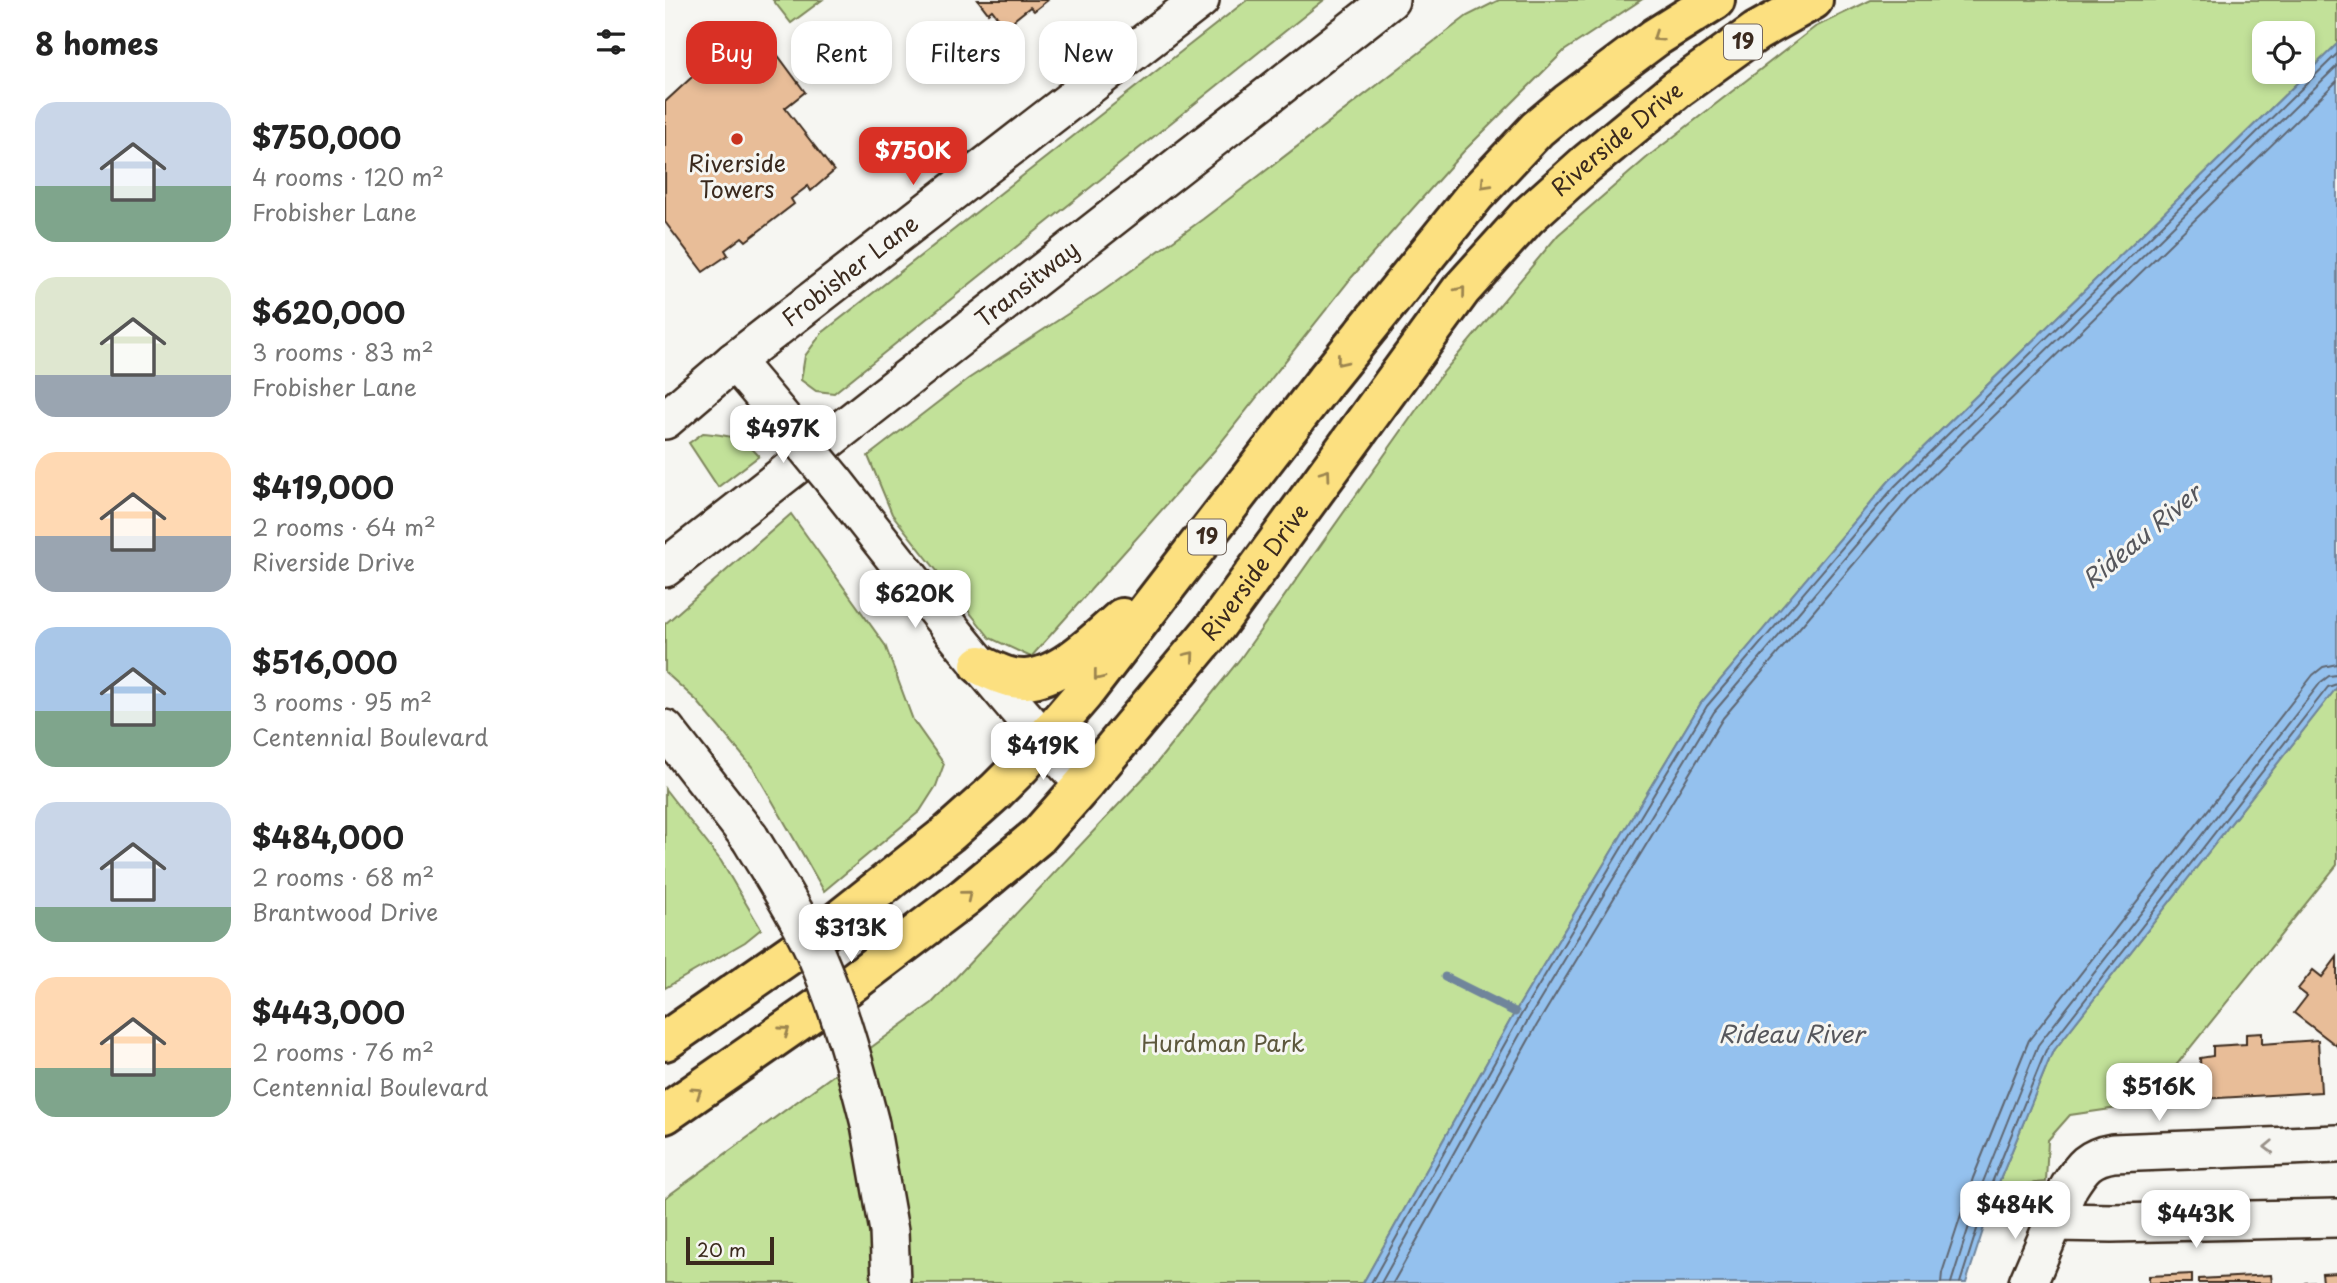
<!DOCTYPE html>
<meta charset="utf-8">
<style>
:root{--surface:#fff;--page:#f6f6f6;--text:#222;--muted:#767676;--accent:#d93025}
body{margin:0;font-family:"Playpen Sans",sans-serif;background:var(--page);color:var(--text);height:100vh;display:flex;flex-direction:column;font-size:26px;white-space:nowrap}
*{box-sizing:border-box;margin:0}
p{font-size:23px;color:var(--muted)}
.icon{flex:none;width:38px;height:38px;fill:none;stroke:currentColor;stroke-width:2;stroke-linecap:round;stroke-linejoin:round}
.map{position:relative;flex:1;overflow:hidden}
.side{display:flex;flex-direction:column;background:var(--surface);width:665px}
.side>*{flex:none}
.hud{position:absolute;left:21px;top:21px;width:665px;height:63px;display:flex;gap:14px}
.buttons{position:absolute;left:1587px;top:21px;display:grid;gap:14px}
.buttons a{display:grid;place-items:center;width:63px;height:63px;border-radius:14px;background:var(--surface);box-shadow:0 4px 10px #0003;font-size:35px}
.scale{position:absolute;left:21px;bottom:18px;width:88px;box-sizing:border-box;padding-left:7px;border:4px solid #3b2a1e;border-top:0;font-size:19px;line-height:24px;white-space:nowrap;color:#3b2a1e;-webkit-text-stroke:5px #f6f6f2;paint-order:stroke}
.price{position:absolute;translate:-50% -60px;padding:0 16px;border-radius:14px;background:#fff;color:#222;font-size:23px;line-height:46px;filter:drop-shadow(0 2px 4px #0008)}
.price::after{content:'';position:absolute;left:50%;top:42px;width:21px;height:16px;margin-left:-10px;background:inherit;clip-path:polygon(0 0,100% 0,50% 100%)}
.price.current{background:var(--accent);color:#fff}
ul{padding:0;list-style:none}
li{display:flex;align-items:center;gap:21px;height:175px;padding:0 35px}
li span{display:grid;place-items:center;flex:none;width:196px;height:140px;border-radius:21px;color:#555}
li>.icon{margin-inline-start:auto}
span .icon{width:84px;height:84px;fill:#fffc;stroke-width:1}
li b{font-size:30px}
h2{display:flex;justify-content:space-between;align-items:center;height:84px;padding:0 35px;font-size:30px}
.pill{padding:0 24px;border-radius:21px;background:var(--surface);box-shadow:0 4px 10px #0003;font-size:24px;line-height:63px}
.pill.current{background:var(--accent);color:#fff}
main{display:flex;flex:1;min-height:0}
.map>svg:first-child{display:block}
.green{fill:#c2e199;stroke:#7e865c;stroke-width:2;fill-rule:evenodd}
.water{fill:#94c1ee;stroke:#70859b;stroke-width:2}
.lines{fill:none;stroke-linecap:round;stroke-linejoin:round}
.shore{stroke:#5f6671;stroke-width:2}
.stream{stroke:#70859b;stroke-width:9}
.building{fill:#e8bd98;stroke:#3b2a1e;stroke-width:2}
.minor-casing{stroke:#3b2a1e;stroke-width:42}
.major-casing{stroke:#3b2a1e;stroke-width:44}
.minor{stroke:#f6f6f2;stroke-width:37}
.major{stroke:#fce080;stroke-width:38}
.minor-bridge-casing{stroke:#3b2a1e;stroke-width:42;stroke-linecap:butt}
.minor-bridge{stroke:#f6f6f2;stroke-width:37}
.oneway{stroke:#9c854f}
.oneway2{stroke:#989088}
.poi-dot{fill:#c8321e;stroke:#f6f6f2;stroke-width:2.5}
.labels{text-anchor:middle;stroke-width:6;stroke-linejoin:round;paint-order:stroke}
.shield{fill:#f6f6f2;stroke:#73675e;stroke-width:2}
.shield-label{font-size:21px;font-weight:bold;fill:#3b2a1e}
.street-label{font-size:23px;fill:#3b2a1e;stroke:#f6f6f2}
.poi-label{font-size:23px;fill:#3b2a1e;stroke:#f6f6f2}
.park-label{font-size:23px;fill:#5d583d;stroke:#f6f6f2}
.water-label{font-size:24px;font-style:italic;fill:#56575c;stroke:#f6f6f2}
</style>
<main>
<section class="side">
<h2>8 homes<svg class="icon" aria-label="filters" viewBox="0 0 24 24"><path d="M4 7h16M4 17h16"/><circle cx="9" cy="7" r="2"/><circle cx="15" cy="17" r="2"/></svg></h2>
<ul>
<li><span style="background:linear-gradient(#c9d6e8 60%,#7fa58c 0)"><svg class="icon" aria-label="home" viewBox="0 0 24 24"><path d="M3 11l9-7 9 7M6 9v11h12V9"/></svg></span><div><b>$750,000</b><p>4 rooms · 120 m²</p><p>Frobisher Lane</p></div></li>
<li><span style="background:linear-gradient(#dfe7d0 70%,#9aa5b1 0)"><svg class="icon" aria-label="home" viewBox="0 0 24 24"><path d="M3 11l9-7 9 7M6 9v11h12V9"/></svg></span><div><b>$620,000</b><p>3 rooms · 83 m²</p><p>Frobisher Lane</p></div></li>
<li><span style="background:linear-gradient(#ffd9b3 60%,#9aa5b1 0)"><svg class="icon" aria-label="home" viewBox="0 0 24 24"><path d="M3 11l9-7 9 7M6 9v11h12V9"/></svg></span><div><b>$419,000</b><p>2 rooms · 64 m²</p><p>Riverside Drive</p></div></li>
<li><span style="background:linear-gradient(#a9c7e8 60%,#7fa58c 0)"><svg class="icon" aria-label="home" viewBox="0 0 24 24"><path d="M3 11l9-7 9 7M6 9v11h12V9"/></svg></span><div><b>$516,000</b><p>3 rooms · 95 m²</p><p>Centennial Boulevard</p></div></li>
<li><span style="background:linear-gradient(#c9d6e8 75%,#7fa58c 0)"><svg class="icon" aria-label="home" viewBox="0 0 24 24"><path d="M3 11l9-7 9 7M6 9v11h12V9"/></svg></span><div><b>$484,000</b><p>2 rooms · 68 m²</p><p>Brantwood Drive</p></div></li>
<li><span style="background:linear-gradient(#ffd9b3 65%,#7fa58c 0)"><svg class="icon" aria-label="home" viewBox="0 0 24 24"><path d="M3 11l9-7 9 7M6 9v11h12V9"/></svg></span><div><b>$443,000</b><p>2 rooms · 76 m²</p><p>Centennial Boulevard</p></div></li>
</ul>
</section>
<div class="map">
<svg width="1672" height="1283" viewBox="0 0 1672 1283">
<rect width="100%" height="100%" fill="#f6f6f2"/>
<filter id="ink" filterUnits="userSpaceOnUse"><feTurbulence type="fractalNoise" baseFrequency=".0143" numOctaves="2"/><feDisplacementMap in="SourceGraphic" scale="14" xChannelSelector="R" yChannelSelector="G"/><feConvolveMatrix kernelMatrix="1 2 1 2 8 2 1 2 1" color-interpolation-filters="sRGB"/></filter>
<g filter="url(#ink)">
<!-- green -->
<g class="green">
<polygon points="108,0 157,0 126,23"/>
<polygon points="582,0 659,0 169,393 151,391 136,380 140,356 157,333"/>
<polygon points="834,0 976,0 899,51 799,151 687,277 549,451 366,657 325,638 227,514 203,456 303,379 438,291 538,219 802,16"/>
<path d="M 1206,0 L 1672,0 L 1672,44 L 1224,481 L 1036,703 L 850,1012 L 698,1283 L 0,1283 L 0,1198 L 267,1003 L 486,770 L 575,659 L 776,375 L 893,235 L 985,155 L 1150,27 ZM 1600,33 L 1638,33 L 1638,72 L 1600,72 Z"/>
<path d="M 38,433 C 64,436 76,435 94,456 L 53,487 L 24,443 Z"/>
<polygon points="126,514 220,645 248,720 279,764 271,786 255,811 159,891 89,769 32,701 0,672 0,624"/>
<polygon points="1672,687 1672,865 1480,1104 1405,1115 1383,1140 1381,1182 1332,1187 1387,1053"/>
<polygon points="0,789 56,861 96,929 80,942 0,988"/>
</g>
<!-- water -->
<polygon class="water" points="1672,44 1672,687 1387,1053 1332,1187 1301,1283 698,1283 850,1012 1036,703 1224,481"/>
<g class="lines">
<!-- shore -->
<g class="shore">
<polyline points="706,1283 856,1015 1042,706 1230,486 1672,54"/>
<polyline points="716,1283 863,1020 1049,712 1236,492 1672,66"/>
<polyline points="728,1283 872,1025 1058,718 1244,499 1672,81"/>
<polyline points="1276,1283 1277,1273 1308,1178 1364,1040 1648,675 1658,667 1672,664"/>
<polyline points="1286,1283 1318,1182 1373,1045 1656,682 1664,676 1672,675"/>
<polyline points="1295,1283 1326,1185 1381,1050 1663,687 1672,684"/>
</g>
<!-- stream -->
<polyline class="stream" points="780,977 850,1012"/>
</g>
<!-- building -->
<g class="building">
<polygon points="313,0 383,0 369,11 365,7 340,27 327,10 323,13"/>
<polygon points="80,28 90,39 97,34 140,92 120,108 169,171 146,191 143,186 126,199 129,204 81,241 77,237 60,250 63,255 38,272 0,222 0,102"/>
<polygon points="1672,957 1672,1046 1629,1013 1642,996 1633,989 1648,970 1657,977"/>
<polygon points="1597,1033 1597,1044 1653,1040 1656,1092 1537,1099 1535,1058 1548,1056 1548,1046 1581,1044 1581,1034"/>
<polygon points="1672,1273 1672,1283 1639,1283 1658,1282 1657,1274"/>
<polygon points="1527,1274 1527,1283 1484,1283 1484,1276"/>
<polygon points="1606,1275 1607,1283 1534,1283 1534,1279"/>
</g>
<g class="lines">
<!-- minor casing -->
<g class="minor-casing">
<g id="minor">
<polyline points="69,361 112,412"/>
<path id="s1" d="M 0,420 L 69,361 L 535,0"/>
<path d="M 169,481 C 250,584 330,688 419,784"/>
<path id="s2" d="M 0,568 L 725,0"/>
<polyline points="0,729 85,838"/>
<polyline points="205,1124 224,1231 226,1283"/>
<polyline points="1389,1222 1447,1223 1672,1218"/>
<path d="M 1363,1283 L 1404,1187 C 1417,1166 1424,1157 1448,1153 L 1672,1144"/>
</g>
</g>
<!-- major casing -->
<g class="major-casing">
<g id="major">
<path d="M 315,665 C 330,672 345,680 361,679 C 396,677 433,639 457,618"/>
<polyline points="0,1041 173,921 284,833 331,791 356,766 419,693 660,381 810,195 872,129 903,103 991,37 1050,0"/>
<path id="s3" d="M 0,1114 L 167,998 L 300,897 L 373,836 L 419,784 L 551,626 L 796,290 L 862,217 L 921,164 L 1012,89 L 1091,32 L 1148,0"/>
</g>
</g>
<!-- minor -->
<use href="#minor" class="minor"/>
<!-- major -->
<use href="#major" class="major"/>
<!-- minor-bridge casing -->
<g class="minor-bridge-casing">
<g id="minor-bridge">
<polyline points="112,412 169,481"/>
<path d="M 85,838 C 107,875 131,911 149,950 C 174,1006 190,1065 205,1124"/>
</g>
</g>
<!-- minor-bridge -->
<use href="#minor-bridge" class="minor-bridge"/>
</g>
<!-- one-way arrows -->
<defs><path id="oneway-chevron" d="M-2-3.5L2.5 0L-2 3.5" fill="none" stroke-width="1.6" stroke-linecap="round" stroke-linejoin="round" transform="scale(1.75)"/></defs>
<g class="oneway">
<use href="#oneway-chevron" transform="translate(992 37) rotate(146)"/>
<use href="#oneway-chevron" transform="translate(820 184) rotate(133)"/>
<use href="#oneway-chevron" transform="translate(796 291) rotate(-51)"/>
<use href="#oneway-chevron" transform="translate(676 361) rotate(129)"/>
<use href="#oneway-chevron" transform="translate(661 474) rotate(-54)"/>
<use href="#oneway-chevron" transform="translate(525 656) rotate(-50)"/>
<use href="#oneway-chevron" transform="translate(433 676) rotate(128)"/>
<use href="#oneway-chevron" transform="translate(302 895) rotate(-39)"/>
<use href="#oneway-chevron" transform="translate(120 1031) rotate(-35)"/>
<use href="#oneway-chevron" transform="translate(32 1092) rotate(-34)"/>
</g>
<use class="oneway2" href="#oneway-chevron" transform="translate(1604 1147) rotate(178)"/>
</g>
<!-- markers -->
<circle class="poi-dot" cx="72" cy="139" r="7"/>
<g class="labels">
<!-- shield labels -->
<g class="shield">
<rect x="1059" y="24.5" width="38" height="35" rx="5"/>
<rect x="523" y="519.5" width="38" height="35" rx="5"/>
</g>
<g class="shield-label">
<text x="1078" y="49">19</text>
<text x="542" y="544">19</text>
</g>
<!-- street labels -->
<g class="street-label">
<text dy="8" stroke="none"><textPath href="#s3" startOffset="1374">Riverside Drive</textPath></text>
<text dy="8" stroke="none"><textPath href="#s1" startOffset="238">Frobisher Lane</textPath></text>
<text dy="8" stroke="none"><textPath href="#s2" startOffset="460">Transitway</textPath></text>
<text dy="8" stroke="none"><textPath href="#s3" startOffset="807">Riverside Drive</textPath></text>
</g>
<!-- poi labels -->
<g class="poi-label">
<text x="72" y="172">Riverside<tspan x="72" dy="26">Towers</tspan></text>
</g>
<!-- park labels -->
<g class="park-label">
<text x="558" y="1052">Hurdman Park</text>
</g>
<!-- water labels -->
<g class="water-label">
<text transform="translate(1477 537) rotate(-40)" y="8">Rideau River</text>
<text x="1126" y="1043">Rideau River</text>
</g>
</g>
</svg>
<div class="buttons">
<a><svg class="icon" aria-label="locate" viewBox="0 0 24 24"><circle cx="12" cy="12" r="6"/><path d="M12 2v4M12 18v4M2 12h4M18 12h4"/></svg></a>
</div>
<div class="scale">20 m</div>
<b class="price current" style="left:248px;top:187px">$750K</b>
<b class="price" style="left:118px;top:465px">$497K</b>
<b class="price" style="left:250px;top:630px">$620K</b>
<b class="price" style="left:378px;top:782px">$419K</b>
<b class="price" style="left:186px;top:964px">$313K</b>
<b class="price" style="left:1494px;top:1123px">$516K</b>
<b class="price" style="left:1350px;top:1241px">$484K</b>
<b class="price" style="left:1531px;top:1250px">$443K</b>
<div class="hud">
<a class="pill current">Buy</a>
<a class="pill">Rent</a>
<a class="pill">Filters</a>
<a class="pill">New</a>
</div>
</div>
</main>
